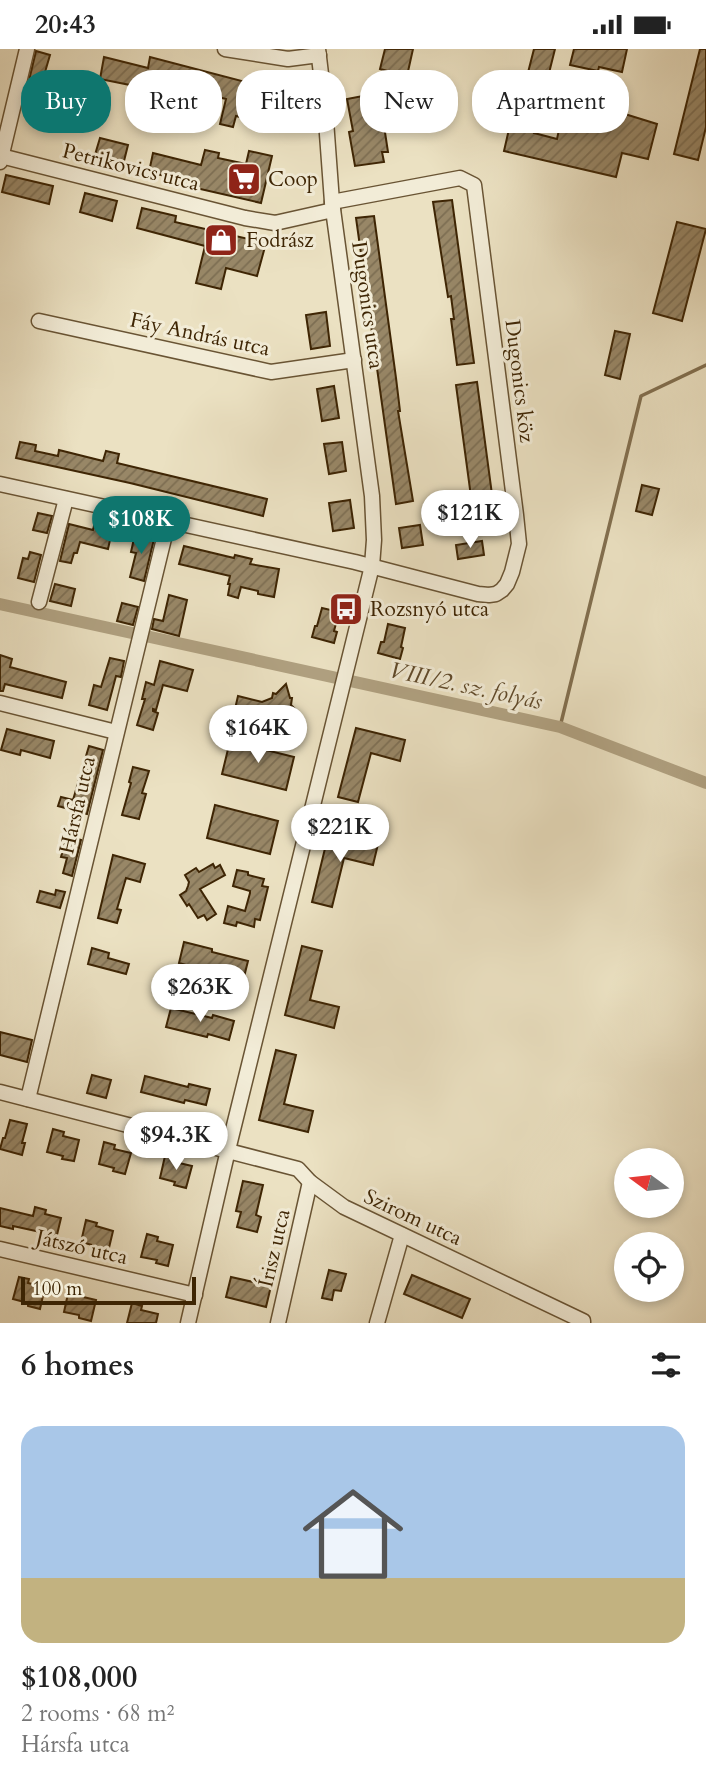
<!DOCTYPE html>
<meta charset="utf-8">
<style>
:root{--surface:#fff;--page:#f6f6f6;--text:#222;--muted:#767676;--line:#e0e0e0;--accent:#0f766e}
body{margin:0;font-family:Cardo,serif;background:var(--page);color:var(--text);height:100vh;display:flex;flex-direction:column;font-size:26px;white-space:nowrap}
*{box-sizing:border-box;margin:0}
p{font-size:23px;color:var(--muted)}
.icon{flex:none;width:38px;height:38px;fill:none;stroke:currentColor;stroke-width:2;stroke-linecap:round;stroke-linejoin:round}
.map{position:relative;height:1274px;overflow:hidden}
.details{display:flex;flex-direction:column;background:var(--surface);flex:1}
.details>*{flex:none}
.guide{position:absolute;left:21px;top:21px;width:665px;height:63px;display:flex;gap:14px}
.needle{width:46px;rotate:285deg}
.tools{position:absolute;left:614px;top:1099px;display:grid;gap:14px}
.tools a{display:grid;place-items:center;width:70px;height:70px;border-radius:50%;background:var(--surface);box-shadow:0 4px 10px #0003;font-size:35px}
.scale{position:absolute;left:21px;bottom:18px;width:175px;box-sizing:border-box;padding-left:7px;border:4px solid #3e2504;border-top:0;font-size:19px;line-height:24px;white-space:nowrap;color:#3e2504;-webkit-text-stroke:5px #f2ecd7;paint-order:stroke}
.price{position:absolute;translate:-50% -60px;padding:0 16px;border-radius:24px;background:#fff;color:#222;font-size:23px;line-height:46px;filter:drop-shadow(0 2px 4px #0008)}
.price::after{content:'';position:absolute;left:50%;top:42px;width:21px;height:16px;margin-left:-10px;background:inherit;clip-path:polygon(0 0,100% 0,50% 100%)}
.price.current{background:var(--accent);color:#fff}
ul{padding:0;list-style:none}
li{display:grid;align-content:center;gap:14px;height:371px;padding:0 21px}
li+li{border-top:2px solid var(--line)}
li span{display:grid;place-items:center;height:217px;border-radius:21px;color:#555}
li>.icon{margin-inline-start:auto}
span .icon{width:126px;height:126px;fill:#fffc;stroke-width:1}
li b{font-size:30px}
h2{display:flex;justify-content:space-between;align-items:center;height:84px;padding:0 21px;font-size:30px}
.pill{padding:0 24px;border-radius:28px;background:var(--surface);box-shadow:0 4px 10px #0003;font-size:24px;line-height:63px}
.pill.current{background:var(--accent);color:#fff}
.status{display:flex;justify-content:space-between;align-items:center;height:49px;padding:0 35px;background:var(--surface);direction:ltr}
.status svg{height:19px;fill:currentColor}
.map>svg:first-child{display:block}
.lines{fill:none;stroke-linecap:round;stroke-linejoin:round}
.stream{stroke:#826f4f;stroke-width:3.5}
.canal{stroke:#b0a181;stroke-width:12}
.building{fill:url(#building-hatch);stroke:#3e2504;stroke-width:2}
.minor-casing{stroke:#695434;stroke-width:17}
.minor{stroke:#f2ecd7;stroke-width:14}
.labels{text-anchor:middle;stroke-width:6;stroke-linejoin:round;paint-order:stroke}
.street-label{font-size:21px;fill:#3e2504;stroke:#f2ecd7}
.poi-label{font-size:21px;fill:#3e2504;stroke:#f2ecd7;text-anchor:start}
.water-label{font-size:23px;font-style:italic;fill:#604a2a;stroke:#f2ecd7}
</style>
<div class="status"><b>20:43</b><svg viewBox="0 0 49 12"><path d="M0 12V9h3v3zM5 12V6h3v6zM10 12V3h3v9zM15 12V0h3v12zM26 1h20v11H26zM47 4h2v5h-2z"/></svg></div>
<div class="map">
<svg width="706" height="1274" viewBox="0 0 706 1274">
<defs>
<pattern id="building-hatch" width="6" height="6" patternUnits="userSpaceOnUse" patternTransform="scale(1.75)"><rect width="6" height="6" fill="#988767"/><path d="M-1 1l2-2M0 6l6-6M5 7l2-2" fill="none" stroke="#7d6e53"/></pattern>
</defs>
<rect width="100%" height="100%" fill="#ebe1c2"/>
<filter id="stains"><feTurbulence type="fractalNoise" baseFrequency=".00286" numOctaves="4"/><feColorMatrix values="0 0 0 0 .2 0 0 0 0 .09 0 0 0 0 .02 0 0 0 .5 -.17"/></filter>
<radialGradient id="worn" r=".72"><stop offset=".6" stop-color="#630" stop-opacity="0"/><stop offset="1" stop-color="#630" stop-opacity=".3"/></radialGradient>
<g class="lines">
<!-- stream -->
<polyline class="stream" points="560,678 641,347 706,316"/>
<!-- canal -->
<polyline class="canal" points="0,555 560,678 706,734"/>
</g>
<!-- building -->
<g class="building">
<polygon points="385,0 413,0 407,27 380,20"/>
<polygon points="534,0 555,0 534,84 557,90 565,53 587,58 584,71 607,77 612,61 657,75 648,110 622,104 616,128 504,102 515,54 520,55"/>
<polygon points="574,0 627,0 622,23 599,18 598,22 570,16"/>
<polygon points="700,0 706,0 706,78 698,111 674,105"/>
<polygon points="36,2 50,6 38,47 26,44"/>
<polygon points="104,8 148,19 150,8 261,37 263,29 287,35 277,77 236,67 233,78 220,75 226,50 142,29 140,38 100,30"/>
<polygon points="379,44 388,103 382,103 384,113 355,117 349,83 353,82 347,50"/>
<polygon points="28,53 57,60 54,74 25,67"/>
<polygon points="100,89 128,96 123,116 94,109"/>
<polygon points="205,101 219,104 218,109 246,115 249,102 272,107 261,154 196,139 197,135 149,123 153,104 201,116"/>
<polygon points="6,126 53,137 49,155 2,143"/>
<polygon points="85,144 117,152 112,172 80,163"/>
<polygon points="452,151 474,314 457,316 451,270 454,270 451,247 448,248 433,153"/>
<polygon points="142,159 176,167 175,173 266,194 257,227 226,219 221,240 196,234 205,197 137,179"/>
<polygon points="374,167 396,329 400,362 398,362 413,452 396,455 356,169"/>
<polygon points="677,173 706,180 682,272 653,264"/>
<polygon points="326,263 330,297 311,300 306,266"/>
<polygon points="615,282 630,285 620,330 605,326"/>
<polygon points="477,333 495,468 470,472 468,456 472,455 456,336"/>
<polygon points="334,337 339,369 322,372 317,340"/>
<polygon points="20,393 36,396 35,402 58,407 59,401 103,412 106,402 119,405 117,414 267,450 263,467 130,434 16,409"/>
<polygon points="342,393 346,422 329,425 324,395"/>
<polygon points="642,436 659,440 652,466 636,462"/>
<polygon points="350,451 354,479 333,482 329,454"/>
<polygon points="38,464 52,467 47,484 33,481"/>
<polygon points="69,475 93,481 94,477 112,482 108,500 80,493 77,504 74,504 71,514 60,512"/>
<polygon points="420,476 423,496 402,499 399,479"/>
<polygon points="135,485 154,490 144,532 130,528 136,504 131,503"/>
<polygon points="482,492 484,506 458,510 456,496"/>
<polygon points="184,497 234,509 235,506 252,510 250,515 279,520 274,548 258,545 258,542 241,538 238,549 228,546 230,535 228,535 230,527 179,515"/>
<polygon points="30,503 41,506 34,533 18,529 23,509 28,510"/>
<polygon points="55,535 75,540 71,557 50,552"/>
<polygon points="169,546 187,551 179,587 152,580 154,570 163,572"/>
<polygon points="122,554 138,558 133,576 117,572"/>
<polygon points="322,559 339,563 334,582 337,583 334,594 312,588 315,577 317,577"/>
<polygon points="388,575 405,579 401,598 403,599 400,610 378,604 381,593 384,593"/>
<polygon points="0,606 12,610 10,618 66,633 62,649 5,635 3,642 0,642"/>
<polygon points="110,609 124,612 121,628 116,627 107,661 89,656 94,636 101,638"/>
<polygon points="160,612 193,621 187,642 163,636 156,661 153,660 153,662 158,664 153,681 137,676 145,650 142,650 146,633 154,636"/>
<polygon points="286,635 290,649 292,649 291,656 296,661 288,665 286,674 282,673 281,676 255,669 254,673 249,672 247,676 232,673 238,647 262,653 272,649 273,644 276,645"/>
<polygon points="356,679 405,691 400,712 371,704 358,753 338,748"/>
<polygon points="7,680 54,692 50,709 21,701 20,706 1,701"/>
<polygon points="230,692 294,708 286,741 222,725"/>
<polygon points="89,697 103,701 87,765 58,757 61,748 73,751"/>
<polygon points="133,718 149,722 142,744 146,745 139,770 122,766 131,734 129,733"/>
<polygon points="215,756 278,772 270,805 207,789"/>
<polygon points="329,783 378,795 373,816 344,809 332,858 312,853"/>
<polygon points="67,787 81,791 72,827 63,824 67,809 61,808"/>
<polygon points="113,806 145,815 140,833 126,829 117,860 121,861 117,874 98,869"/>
<polygon points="213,815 215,819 220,816 225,826 200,840 216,865 207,871 204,866 198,869 189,855 187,857 180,846 186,842 188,837 189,833 185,826 196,819 199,823"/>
<polygon points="237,821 248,823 248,826 264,830 262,837 268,838 260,871 255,870 254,878 237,873 236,877 224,874 228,857 245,862 250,844 250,842 233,837"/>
<polygon points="56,841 65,843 60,859 37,853 40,842 55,846"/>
<polygon points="184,893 212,900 212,903 248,912 243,932 179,914"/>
<polygon points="302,897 322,902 310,951 339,958 334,979 285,966"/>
<polygon points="92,899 109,904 108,909 129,915 126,925 88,915"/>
<polygon points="171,959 212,969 213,966 234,972 229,991 208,985 207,988 166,978"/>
<polygon points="0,983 32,991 27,1013 0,1006"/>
<polygon points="276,1001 296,1006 284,1055 313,1062 308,1083 259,1071"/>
<polygon points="92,1026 111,1031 106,1049 87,1044"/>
<polygon points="145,1027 188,1038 189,1035 210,1040 206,1056 185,1051 184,1054 141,1043"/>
<polygon points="10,1071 27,1075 22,1094 25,1094 22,1106 0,1100 3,1089 5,1089"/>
<polygon points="53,1080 64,1083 63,1087 79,1091 74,1112 62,1110 63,1107 47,1103"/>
<polygon points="104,1093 115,1096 114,1100 131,1104 125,1125 113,1122 114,1119 99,1115"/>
<polygon points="165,1107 176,1110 175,1113 192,1117 186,1139 174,1136 175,1133 160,1129"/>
<polygon points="243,1132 263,1136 256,1166 261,1168 257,1183 237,1178 241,1163 236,1162"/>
<polygon points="35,1158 46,1161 45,1165 61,1169 56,1190 44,1187 45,1184 13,1177 13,1180 0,1177 0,1159 33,1167"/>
<polygon points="86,1171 97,1174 96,1177 113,1182 108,1203 96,1200 96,1197 81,1193"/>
<polygon points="147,1185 158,1188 157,1192 173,1196 168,1217 156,1214 157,1211 141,1208"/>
<polygon points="329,1221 346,1225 341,1242 334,1241 332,1251 322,1249"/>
<polygon points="412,1226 470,1250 462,1269 404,1245"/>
<polygon points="19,1228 29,1230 28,1234 45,1238 40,1260 28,1257 28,1254 13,1250"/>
<polygon points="231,1228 271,1237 266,1258 226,1248"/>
<polygon points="69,1240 80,1243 79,1247 96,1251 91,1272 79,1269 79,1266 64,1263"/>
<polygon points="132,1254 142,1257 141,1261 158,1265 156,1274 127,1274"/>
</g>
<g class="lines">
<!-- minor casing -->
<g class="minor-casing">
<g id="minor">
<polyline points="225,0 288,10 319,6"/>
<polyline points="1,107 245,169 275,174 333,161"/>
<polyline points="0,113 27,0"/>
<polyline points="39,272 271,323 354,311"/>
<polyline points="0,435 355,513 478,545 489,546 496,545 502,541 507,535 512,523 519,495 516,466 474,136 460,129 332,153"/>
<polyline points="39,553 66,450"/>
<polyline points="0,654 116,683"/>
<polyline points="0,1043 298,1120 310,1133 344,1158 583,1272 583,1274"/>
<polyline points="28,1050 168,473"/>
<polyline points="0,1200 195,1246"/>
<polyline points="188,1274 228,1101 372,517 374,491 372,447 332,153 325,58 318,0"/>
<polyline points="278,1274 310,1133"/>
<polyline points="377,1274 402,1186"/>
</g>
</g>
<!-- minor -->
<use href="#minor" class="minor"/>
</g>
<!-- icons -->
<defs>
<g id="supermarket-square" transform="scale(1.75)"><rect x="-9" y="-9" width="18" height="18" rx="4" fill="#8f2418" stroke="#f2ecd7"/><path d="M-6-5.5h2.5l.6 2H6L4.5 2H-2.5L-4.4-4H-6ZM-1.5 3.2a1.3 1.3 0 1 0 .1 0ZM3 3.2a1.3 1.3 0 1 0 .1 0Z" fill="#fff"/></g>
<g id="shop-square" transform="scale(1.75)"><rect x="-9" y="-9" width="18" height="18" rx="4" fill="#8f2418" stroke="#f2ecd7"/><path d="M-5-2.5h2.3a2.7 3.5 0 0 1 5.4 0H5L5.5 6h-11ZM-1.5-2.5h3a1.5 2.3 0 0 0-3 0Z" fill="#fff"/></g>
<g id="bus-square" transform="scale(1.75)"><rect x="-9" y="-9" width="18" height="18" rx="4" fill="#8f2418" stroke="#f2ecd7"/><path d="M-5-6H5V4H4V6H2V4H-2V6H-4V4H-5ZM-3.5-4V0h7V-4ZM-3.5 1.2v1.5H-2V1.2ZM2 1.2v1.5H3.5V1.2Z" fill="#fff"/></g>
</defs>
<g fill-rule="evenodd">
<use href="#supermarket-square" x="244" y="130"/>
<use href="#shop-square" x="221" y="191"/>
<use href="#bus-square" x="346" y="560"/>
</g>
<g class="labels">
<!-- street labels -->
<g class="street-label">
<text transform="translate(131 118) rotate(14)" y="7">Petrikovics utca</text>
<text transform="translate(368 256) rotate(82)" y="7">Dugonics utca</text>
<text transform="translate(200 285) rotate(12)" y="7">Fáy András utca</text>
<text transform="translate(520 332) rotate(83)" y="7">Dugonics köz</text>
<text transform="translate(77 756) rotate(-77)" y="7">Hársfa utca</text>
<text transform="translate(413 1168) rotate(25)" y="7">Szirom utca</text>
<text transform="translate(82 1198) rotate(13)" y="7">Játszó utca</text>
<text transform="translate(274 1199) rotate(-77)" y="7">Írisz utca</text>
</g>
<!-- poi labels -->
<g class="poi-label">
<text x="268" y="137">Coop</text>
<text x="246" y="198">Fodrász</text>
<text x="370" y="567">Rozsnyó utca</text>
</g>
<!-- water labels -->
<g class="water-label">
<text transform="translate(466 636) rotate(12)" y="8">VIII/2. sz. folyás</text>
</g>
</g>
<rect width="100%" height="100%" filter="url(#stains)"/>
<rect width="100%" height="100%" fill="url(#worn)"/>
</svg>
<div class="tools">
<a><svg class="needle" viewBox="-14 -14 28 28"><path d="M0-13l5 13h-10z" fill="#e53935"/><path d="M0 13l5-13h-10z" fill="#767676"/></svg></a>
<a><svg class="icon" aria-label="locate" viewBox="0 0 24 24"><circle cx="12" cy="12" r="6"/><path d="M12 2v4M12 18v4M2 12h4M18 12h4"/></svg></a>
</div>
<div class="scale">100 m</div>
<b class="price" style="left:470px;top:501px">$121K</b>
<b class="price current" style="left:141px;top:507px">$108K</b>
<b class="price" style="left:258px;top:716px">$164K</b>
<b class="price" style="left:340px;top:815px">$221K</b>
<b class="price" style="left:200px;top:975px">$263K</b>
<b class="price" style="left:176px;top:1123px">$94.3K</b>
<div class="guide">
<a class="pill current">Buy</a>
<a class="pill">Rent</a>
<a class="pill">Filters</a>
<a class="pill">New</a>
<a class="pill">Apartment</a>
</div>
</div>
<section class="details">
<h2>6 homes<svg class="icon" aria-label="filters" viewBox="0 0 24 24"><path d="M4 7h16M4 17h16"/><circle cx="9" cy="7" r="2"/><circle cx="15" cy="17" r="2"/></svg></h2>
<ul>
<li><span style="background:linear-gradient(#a9c7e8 70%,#c2b280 0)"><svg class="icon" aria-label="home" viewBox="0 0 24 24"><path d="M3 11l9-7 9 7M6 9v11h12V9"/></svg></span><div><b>$108,000</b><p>2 rooms · 68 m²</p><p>Hársfa utca</p></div></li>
</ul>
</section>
